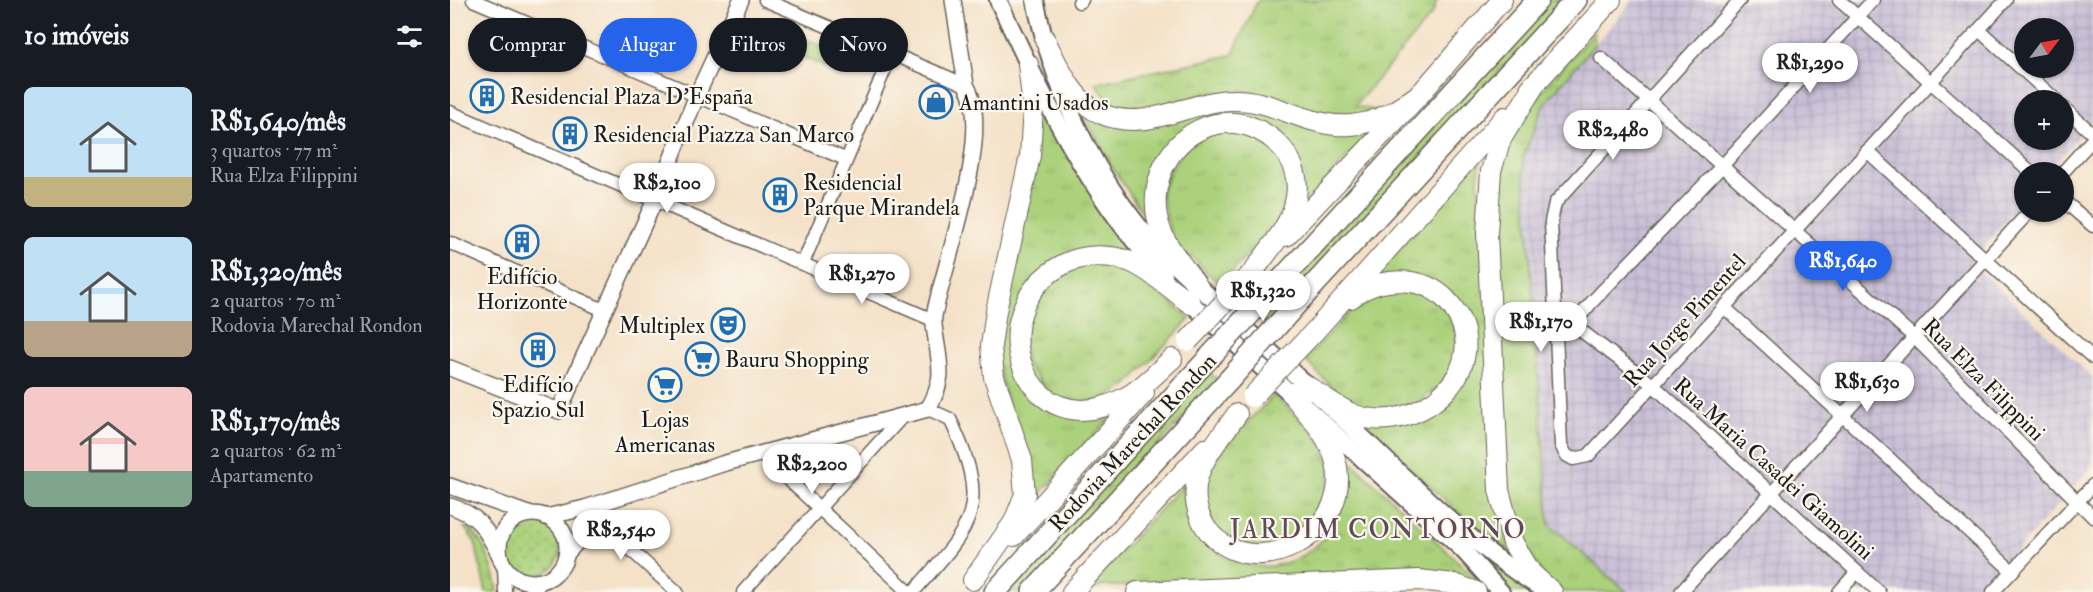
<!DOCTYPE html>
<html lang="pt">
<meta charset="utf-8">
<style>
:root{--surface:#171b24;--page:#20242c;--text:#f1f3f6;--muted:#9ea1a6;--accent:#2563eb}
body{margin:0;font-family:"IM FELL Double Pica",serif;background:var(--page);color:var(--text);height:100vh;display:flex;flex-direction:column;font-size:22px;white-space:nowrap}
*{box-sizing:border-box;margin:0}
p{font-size:20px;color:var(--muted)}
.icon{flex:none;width:33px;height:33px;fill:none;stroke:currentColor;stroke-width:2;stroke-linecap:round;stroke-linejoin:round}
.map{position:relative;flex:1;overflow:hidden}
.sheet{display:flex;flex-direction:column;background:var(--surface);width:450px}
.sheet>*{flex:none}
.guide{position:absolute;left:18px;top:18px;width:570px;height:54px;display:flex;gap:12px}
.needle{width:39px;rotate:58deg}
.fabs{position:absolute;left:1564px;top:18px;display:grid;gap:12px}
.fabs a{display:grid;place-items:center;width:60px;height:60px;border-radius:50%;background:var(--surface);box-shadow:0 2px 4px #0004;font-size:30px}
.price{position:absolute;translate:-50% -51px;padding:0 14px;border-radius:21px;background:#fff;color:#222;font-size:20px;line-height:39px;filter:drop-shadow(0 2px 3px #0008)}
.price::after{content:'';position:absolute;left:50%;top:36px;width:18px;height:14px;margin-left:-9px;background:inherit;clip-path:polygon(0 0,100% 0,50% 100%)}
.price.on{background:var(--accent);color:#fff}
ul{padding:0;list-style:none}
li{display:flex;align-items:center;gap:18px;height:150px;padding:0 24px}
li span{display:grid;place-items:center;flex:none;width:168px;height:120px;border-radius:9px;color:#555}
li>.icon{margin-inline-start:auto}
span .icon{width:72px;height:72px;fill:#fffc;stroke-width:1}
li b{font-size:26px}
h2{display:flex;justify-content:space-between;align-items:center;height:72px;padding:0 24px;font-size:26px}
.pill{padding:0 21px;border-radius:27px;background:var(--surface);box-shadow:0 2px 4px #0004;font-size:21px;line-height:54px}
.pill.on{background:var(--accent);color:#fff}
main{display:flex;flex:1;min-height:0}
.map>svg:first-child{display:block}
.industrial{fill:url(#industrial-grid);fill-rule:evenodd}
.grass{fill:url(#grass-tufts);stroke:#64764c;stroke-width:1.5}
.park{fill:url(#park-dots);stroke:#64764c;stroke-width:1.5}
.pitch{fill:#acd17b;stroke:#64764c;stroke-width:1.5}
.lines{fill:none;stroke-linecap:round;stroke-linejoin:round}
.minor-casing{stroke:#686158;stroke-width:15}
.tertiary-casing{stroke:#686158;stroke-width:18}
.secondary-casing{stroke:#686158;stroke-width:20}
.trunk-casing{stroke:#686158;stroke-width:22}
.motorway-casing{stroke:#686158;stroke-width:24}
.minor{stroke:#fff;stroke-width:12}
.tertiary{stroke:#fff;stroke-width:15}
.secondary{stroke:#fff;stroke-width:16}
.trunk{stroke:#fff;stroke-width:20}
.motorway{stroke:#fff;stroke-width:21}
.trunk-bridge-casing{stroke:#686158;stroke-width:22;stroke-linecap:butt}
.motorway-bridge-casing{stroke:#686158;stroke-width:24;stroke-linecap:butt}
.trunk-bridge{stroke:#fff;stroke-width:20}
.motorway-bridge{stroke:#fff;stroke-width:21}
.labels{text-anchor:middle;stroke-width:4.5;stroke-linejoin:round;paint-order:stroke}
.poi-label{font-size:22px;fill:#1c1c1c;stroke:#fbf7ec;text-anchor:start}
.street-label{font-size:22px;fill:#1c1c1c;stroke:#fbf7ec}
.quarter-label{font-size:26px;letter-spacing:1.5px;fill:#5f4a5c;stroke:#fbf7ec}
</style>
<main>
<section class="sheet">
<h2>10 imóveis<svg class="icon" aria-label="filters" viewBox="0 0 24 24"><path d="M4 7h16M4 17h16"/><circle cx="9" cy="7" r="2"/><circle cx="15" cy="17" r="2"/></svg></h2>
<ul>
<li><span style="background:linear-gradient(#bfe0f5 75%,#c2b280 0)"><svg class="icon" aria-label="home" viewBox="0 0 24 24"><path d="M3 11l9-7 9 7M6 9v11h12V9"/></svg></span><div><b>R$1,640/mês</b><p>3 quartos · 77 m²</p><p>Rua Elza Filippini</p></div></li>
<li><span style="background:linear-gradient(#bfe0f5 70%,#b9a48a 0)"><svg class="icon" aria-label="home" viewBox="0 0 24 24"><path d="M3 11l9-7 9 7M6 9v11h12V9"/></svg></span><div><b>R$1,320/mês</b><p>2 quartos · 70 m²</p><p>Rodovia Marechal Rondon</p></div></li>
<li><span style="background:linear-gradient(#f6c9c9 70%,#7fa58c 0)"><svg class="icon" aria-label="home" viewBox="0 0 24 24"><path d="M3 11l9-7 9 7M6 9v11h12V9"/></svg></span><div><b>R$1,170/mês</b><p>2 quartos · 62 m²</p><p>Apartamento</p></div></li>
</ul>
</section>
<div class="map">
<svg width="1643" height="592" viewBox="0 0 1643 592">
<defs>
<pattern id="industrial-grid" width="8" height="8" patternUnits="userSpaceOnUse" patternTransform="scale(1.5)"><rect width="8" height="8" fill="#c9bfd7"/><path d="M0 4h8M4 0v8" fill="none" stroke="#aca4b8"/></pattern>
<pattern id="grass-tufts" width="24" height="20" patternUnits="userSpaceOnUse" patternTransform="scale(1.5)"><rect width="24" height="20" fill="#acd17b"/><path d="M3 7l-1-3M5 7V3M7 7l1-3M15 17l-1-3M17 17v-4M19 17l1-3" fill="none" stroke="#93b36a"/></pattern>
<pattern id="park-dots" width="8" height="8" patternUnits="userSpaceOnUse" patternTransform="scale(1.5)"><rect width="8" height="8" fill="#acd17b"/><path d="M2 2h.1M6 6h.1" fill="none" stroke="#93b36a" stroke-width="1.8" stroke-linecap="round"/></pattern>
</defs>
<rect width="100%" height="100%" fill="#fbf7ec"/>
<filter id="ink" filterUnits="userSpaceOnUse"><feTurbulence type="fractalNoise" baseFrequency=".0167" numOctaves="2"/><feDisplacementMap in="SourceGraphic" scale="12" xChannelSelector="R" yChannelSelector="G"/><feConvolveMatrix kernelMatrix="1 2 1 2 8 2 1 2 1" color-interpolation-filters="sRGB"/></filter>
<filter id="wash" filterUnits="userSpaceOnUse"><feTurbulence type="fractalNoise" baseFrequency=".008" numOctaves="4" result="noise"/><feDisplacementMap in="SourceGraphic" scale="24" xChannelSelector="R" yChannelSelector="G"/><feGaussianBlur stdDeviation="1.35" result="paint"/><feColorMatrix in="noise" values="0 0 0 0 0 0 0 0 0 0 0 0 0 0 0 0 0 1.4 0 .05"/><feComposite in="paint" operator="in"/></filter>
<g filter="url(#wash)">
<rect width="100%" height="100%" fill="#f4e1c7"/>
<!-- industrial -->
<path class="industrial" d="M 1183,0 L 1643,0 L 1643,120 L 1597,172 L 1575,172 L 1575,198 L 1521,262 L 1643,378 L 1643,465 L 1530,592 L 1177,592 L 1099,524 L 1073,158 L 1093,106 ZM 1575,28 L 1614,28 L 1614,68 L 1575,68 ZM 1575,100 L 1614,100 L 1614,140 L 1575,140 Z"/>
<!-- grass -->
<g class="grass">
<polygon points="808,0 987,0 983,13 905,106 934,112 895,120 791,90 754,94 692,114 654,108 659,103 646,83 782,55"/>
<polygon points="1097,0 1116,0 816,324 809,317"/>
<polygon points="1144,32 1144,45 1093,106 1073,158 1099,524 1177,592 1111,592 1097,581 1060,521 1042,206 1055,151 1085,99"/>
<polygon points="586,92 697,266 620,253 561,331 608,413 620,417 649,416 650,419 664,414 582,503 547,361"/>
<polygon points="789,105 883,131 917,136 854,205 817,126 729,137 701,226 662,167 632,111 643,117"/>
<polygon points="775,128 821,142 841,177 833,212 826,224 770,285 741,257 736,260 722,241 711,192 732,148"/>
<polygon points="1031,158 1028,179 1031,225 1059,557 911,425 1002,395 1012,310 925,275"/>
<polygon points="630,265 668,265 695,278 740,319 675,387 646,402 607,400 576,363 573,335 589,291"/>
<polygon points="971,290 1001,314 1009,350 995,382 957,410 911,410 894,399 855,360 907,304 928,292"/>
<polygon points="758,371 768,380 574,592 555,592"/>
<path d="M 824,395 L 867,436 L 881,466 L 872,516 L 826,554 L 764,532 C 761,520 753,504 753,492 C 754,459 803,418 824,395 Z"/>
<path d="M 891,452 L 1033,585 L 652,586 L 636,590 L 735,482 L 733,489 L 738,491 C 747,509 754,532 766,549 C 772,557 784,562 794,564 C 832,574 872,552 888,516 C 895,497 891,472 891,452 Z"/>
<path d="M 18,526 C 35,543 44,569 48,592 L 36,592 L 25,542 L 14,527 Z"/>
</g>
<!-- park -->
<g class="park">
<circle cx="83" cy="549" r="27"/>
<polygon points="1018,544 1081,592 1061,592"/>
</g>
<!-- pitch -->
<polygon class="pitch" points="348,36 382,51 375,67 342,52"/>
</g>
<g filter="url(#ink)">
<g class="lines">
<!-- minor casing -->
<g class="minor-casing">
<g id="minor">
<polyline points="23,0 395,159"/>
<polyline points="315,0 516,85"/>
<polyline points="1290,0 1105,203 1101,222 1111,445 1116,455 1123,459 1138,456 1556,0"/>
<polyline points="1389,0 1581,172"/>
<polyline points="629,2 632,0"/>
<polyline points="1529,30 1606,100"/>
<polyline points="1151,58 1465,338 1643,517"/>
<polyline points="1614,108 1643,134"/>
<polyline points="0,112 483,320"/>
<polyline points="1417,151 1643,358"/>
<polyline points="1613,172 1643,139"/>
<polyline points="1614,201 1643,226"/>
<polyline points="0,243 156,311"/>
<polyline points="353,263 441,55"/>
<polyline points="1274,307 1562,571"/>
<polyline points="1105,311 1203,385 1429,592"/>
<polyline points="1123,325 1141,303 1273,165 1423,0"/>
<polyline points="311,454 459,592"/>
<polyline points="135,508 227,592"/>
<polyline points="54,566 55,592"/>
<polyline points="82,592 94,580"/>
<polyline points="293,592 452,417"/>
<path d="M 463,592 C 523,525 542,508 500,419 L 478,409"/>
<polyline points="1231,592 1579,212"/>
<polyline points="1389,592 1407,572"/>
<polyline points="1543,592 1643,485"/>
</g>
</g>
<!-- tertiary casing -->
<g class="tertiary-casing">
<g id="tertiary">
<polyline points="0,368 109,411 204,202 247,95 291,0"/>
<polyline points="0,486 78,514"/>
<path d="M 0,506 C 29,515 35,528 49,554"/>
<circle cx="83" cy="548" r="34"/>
<path d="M 96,517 L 135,508 L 272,464 L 478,409 C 494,381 491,369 486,339 C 485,332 483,324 484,316 C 494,262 545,131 516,85 L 503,0"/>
<polyline points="117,553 140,528 135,508"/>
</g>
</g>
<!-- secondary casing -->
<g class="secondary-casing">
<g id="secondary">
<path d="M 548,0 C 594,98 638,196 714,275"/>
<path d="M 585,0 C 602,82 638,164 691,229 C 716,259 747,285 776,311 C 815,347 854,383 893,419 C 956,478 1016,542 1089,587"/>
<polyline points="733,296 1012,549 1051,592"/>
</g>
</g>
<!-- trunk casing -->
<g class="trunk-casing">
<g id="trunk">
<path d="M 595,40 C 609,67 622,102 652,114 C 697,133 737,101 782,100 C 823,98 859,129 901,125 C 929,123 949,109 971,93"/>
<polyline points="1087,81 1051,139 1041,171 1037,233 1049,490 1063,543 1081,573 1102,592"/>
<polyline points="1080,89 1161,0"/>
<polyline points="836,236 971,93 1052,0"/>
<path d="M 748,287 C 734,266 714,246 708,221 C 697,177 726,128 773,123 C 814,120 853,156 846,197 C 842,225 819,249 803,272"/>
<polyline points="863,333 1055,117"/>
<path d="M 722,359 C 707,372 693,388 676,397 C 576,453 524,311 614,264 C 634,254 660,254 681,262 C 702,271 722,290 741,304"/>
<path d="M 854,384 C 870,394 887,408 905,415 C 969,438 1050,366 1000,304 C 990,292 977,284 961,282 C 940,279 918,284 901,298"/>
<path d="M 787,414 C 774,433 755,454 748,476 C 743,493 746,510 754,525 C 798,592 913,533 883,453 C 874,430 856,412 841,393"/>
<polyline points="564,536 694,393"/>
<polyline points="523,580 564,522 575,494 572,460 544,377 541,346 546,311 580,156 583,107 578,64"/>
<polyline points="622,592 755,449"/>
<polyline points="687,592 969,580 1004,584 1026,592"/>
</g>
</g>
<!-- motorway casing -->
<g class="motorway-casing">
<g id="motorway">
<polyline points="820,292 1088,0"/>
<polyline points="840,311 1126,0"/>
<polyline points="545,592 757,360"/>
<polyline points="583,592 780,379"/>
</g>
</g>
<!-- minor -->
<use href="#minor" class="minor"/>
<!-- tertiary -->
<use href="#tertiary" class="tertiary"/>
<!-- secondary -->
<use href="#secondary" class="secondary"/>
<!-- trunk -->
<use href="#trunk" class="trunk"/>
<!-- motorway -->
<use href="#motorway" class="motorway"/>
<!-- trunk-bridge casing -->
<g class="trunk-bridge-casing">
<g id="trunk-bridge">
<polyline points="738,341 800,275"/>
<polyline points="802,397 863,333"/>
</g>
</g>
<!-- motorway-bridge casing -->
<g class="motorway-bridge-casing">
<g id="motorway-bridge">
<polyline points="757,360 820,292"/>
<polyline points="780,379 840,311"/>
</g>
</g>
<!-- trunk-bridge -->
<use href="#trunk-bridge" class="trunk-bridge"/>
<!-- motorway-bridge -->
<use href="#motorway-bridge" class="motorway-bridge"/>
</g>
</g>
<!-- icons -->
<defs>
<g id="building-ring" transform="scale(1.725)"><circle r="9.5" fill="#fbf7ec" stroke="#1f6fb2" stroke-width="1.5"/><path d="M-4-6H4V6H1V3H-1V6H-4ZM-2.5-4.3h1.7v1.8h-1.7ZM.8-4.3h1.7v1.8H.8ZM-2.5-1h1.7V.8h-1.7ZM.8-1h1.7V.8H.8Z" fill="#1f6fb2"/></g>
<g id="shop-ring" transform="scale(1.725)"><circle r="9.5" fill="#fbf7ec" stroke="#1f6fb2" stroke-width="1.5"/><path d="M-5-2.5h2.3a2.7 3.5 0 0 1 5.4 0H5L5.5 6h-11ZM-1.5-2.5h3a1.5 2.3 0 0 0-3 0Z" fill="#1f6fb2"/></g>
<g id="theatre-ring" transform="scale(1.725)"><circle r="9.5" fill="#fbf7ec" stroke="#1f6fb2" stroke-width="1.5"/><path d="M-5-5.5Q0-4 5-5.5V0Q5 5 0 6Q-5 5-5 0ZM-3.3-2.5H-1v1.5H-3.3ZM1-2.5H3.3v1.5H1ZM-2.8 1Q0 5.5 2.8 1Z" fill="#1f6fb2"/></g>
<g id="supermarket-ring" transform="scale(1.725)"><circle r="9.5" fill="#fbf7ec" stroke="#1f6fb2" stroke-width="1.5"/><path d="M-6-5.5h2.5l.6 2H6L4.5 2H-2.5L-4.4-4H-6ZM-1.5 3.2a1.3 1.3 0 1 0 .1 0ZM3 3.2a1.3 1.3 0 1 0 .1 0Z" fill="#1f6fb2"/></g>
</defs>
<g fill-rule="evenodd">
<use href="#building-ring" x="37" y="96"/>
<use href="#shop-ring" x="486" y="102"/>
<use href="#building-ring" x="120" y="134"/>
<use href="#building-ring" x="330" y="195"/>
<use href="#building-ring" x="72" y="242"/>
<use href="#theatre-ring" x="278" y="325"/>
<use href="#building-ring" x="88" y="350"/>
<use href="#supermarket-ring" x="252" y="359"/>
<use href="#supermarket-ring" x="215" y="385"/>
</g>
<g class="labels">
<!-- poi labels -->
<g class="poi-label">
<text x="60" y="104">Residencial Plaza D'España</text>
<text x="509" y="110">Amantini Usados</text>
<text x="143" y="142">Residencial Piazza San Marco</text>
<text x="353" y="190">Residencial<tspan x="353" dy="25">Parque Mirandela</tspan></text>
<text x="72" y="284" text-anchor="middle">Edifício<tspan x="72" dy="25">Horizonte</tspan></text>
<text x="255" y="333" text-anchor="end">Multiplex</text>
<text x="275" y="367">Bauru Shopping</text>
<text x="88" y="392" text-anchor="middle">Edifício<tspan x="88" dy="25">Spazio Sul</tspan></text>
<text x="215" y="427" text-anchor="middle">Lojas<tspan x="215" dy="25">Americanas</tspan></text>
</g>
<!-- street labels -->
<g class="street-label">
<text transform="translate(1234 320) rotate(-48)" y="8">Rua Jorge Pimentel</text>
<text transform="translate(1534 379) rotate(45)" y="8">Rua Elza Filippini</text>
<text transform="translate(682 442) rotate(-47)" y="8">Rodovia Marechal Rondon</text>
<text transform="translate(1324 468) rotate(42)" y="8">Rua Maria Casadei Giamolini</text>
</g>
<!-- quarter labels -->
<g class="quarter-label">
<text x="928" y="538">JARDIM CONTORNO</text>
</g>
</g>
</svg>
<div class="fabs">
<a><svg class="needle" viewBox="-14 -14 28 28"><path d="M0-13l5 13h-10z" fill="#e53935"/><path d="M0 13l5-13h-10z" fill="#9ea1a6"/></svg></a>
<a>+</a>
<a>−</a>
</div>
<b class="price" style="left:1360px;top:94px">R$1,290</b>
<b class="price" style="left:1163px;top:161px">R$2,480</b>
<b class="price" style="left:217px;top:214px">R$2,100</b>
<b class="price on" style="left:1393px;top:292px">R$1,640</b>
<b class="price" style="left:412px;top:305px">R$1,270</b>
<b class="price" style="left:813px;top:322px">R$1,320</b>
<b class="price" style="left:1091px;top:353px">R$1,170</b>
<b class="price" style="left:1417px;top:413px">R$1,630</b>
<b class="price" style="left:362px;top:495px">R$2,200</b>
<b class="price" style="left:171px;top:561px">R$2,540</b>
<div class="guide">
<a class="pill">Comprar</a>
<a class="pill on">Alugar</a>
<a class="pill">Filtros</a>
<a class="pill">Novo</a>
</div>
</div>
</main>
